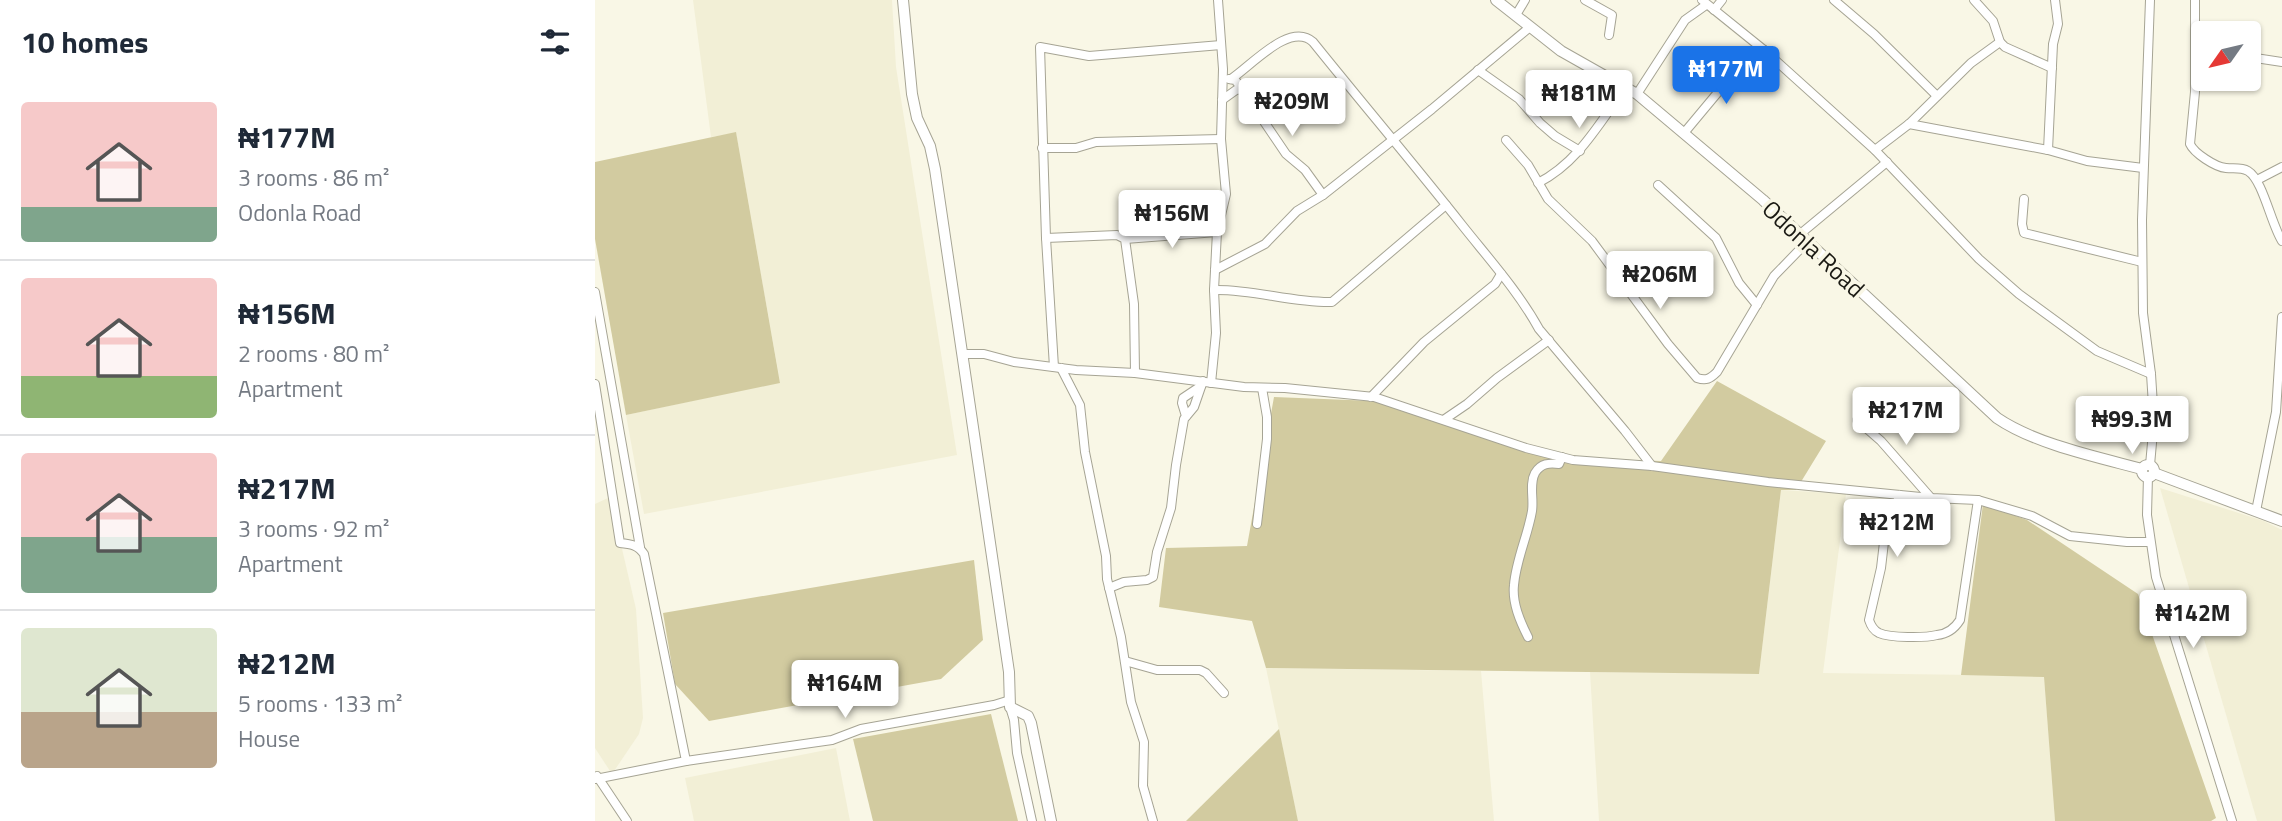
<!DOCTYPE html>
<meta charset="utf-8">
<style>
:root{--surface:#fff;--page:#f2f2f3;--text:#1f2937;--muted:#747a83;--line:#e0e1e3;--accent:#1a73e8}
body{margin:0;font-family:"Titillium Web",sans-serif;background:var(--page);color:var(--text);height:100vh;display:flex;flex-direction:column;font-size:26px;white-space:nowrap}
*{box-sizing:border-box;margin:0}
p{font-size:23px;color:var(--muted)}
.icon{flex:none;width:38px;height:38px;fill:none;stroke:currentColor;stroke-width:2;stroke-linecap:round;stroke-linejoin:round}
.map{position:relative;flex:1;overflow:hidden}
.sheet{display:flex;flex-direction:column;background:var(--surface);width:595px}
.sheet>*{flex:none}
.needle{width:46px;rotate:236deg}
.tools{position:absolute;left:1596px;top:21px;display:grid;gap:14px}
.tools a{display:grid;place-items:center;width:70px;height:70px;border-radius:7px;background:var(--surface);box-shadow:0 2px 5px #0004;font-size:35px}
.price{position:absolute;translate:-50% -60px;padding:0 16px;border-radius:7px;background:#fff;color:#222;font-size:23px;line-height:46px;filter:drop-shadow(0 2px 4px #0008)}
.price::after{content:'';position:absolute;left:50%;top:42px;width:21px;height:16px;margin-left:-10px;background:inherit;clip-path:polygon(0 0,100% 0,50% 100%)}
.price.current{background:var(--accent);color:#fff}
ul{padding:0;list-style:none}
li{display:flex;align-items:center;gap:21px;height:175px;padding:0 21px}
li+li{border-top:2px solid var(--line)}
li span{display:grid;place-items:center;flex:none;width:196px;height:140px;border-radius:7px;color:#555}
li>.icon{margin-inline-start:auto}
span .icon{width:84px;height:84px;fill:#fffc;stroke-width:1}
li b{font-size:30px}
h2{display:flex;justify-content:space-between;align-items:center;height:84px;padding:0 21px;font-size:30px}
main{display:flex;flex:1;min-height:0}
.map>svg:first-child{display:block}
.built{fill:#f2efd6}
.green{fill:#d2cba0}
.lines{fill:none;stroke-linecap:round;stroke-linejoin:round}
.minor-casing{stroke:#a6a494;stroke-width:10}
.tertiary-casing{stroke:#a6a494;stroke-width:12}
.minor{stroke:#fff;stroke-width:8}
.tertiary{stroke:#fff;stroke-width:10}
.labels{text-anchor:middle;stroke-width:7;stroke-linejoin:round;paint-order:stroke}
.street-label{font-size:24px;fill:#1a1913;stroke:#f9f7e6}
</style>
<main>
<section class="sheet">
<h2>10 homes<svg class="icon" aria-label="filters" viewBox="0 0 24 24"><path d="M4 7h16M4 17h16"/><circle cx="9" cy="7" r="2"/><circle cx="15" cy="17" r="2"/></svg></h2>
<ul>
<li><span style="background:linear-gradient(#f6c9c9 75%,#7fa58c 0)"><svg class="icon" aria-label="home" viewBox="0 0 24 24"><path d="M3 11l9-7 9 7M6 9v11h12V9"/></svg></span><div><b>₦177M</b><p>3 rooms · 86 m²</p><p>Odonla Road</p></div></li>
<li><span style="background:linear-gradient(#f6c9c9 70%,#8fb573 0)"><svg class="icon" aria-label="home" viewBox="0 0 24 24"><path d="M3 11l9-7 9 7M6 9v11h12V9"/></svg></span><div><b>₦156M</b><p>2 rooms · 80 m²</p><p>Apartment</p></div></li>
<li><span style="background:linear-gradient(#f6c9c9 60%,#7fa58c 0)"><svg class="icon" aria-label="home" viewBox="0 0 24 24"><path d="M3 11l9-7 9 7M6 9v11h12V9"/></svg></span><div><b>₦217M</b><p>3 rooms · 92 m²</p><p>Apartment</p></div></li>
<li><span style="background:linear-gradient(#dfe7d0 60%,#b9a48a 0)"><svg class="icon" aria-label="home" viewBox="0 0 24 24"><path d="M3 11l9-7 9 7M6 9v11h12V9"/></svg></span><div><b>₦212M</b><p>5 rooms · 133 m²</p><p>House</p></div></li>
</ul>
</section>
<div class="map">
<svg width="1687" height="821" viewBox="0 0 1687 821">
<rect width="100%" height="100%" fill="#f9f7e6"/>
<!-- built -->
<g class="built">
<polygon points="98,0 297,0 301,67 362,455 49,514 31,415 185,382 141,133 116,137"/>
<polygon points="1565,488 1669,521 1687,530 1687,821 1662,821"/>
<polygon points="1186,490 1251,494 1228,673 1449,676 1460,821 1004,821 995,672 1164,674"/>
<polygon points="15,497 41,609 48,718 44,734 17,774 0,748 0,504"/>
<polygon points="671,668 886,671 899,821 703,821"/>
<polygon points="241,748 255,821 99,821 90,778"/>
</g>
<!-- green -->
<g class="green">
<polygon points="141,132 185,383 31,415 0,239 0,162"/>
<polygon points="1122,381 1231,441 1201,490 1186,490 1164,674 671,668 657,621 564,607 571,548 652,546 679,397 779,401 983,458 1066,461"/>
<polygon points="1388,504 1432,520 1543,594 1621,818 1616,821 1460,821 1449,677 1366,675"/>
<polygon points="379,560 388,640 346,679 114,721 80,684 68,613"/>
<polygon points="396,714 423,821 278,821 258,739"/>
<polygon points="684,729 703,821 591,821"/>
</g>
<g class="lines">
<!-- minor casing -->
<g class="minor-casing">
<g id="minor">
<polyline points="990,0 1017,15 1014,35"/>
<polyline points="1107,0 1169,50 1280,150 1384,259 1424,294 1502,351 1556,374"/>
<polyline points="1239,0 1279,34 1342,96"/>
<polyline points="1379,0 1398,21 1405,42 1410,47 1457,68"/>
<polyline points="1555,0 1547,220 1548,313 1556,374 1559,421 1555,465"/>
<path d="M 1600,0 L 1600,92 L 1595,144 C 1599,153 1620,167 1631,168 C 1638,169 1646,167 1653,171 C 1668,180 1676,224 1687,241"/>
<polyline points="1119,10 1127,0"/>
<polyline points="921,15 930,0"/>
<polyline points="1654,57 1687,62"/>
<polyline points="883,70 924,99 945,123 960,136 985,151"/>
<polyline points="634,79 640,80 645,86 691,154 710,170 728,195"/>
<path d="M 636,79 C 656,66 695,21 718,42 C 767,103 818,163 867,225 C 894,259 923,291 944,329 L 1030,431 L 1057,466"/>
<polyline points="1042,94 1090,20 1111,5"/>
<polyline points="627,100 641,90 647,89"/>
<polyline points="1314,124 1453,150 1492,161 1548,168"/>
<polyline points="1089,133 1139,73 1169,50"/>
<path d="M 911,140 L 933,165 L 953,199 L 997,241 L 1073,344 L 1102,378 C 1111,381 1115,379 1122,372 L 1179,276 L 1212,242"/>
<polyline points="447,148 481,148 501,142 626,139"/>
<polyline points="1280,150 1314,124 1376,63 1405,42"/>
<polyline points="1453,150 1458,44 1463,24 1460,0"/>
<polyline points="1662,180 1687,167"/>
<path d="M 943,183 C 984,162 1004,123 1031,87"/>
<polyline points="1063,185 1121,238 1144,283 1162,305"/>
<polyline points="1429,199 1427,224 1429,233 1547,262"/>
<polyline points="1204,235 1292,162"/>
<polyline points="451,238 522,235 530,239 539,304 540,373"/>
<polyline points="530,239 622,232"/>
<polyline points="620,270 670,244 702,211 728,195 837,109 935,27"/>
<path d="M 619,290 C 658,289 698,303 737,302 L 851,205"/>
<polyline points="0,292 45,547"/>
<polyline points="367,354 389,354 419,362 481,370 540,373 649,387 690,388 779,397 931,448 978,460 1057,466 1173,482 1336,498 1383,500 1437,516 1475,536 1532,542 1554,542"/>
<polyline points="459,367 451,238 445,47 494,56 626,45"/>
<polyline points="466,368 485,405 490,452 511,556 512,579 526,637 536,702 549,742 548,786 558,821"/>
<polyline points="616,383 621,333 619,290 622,232 631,194 626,139 628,69 623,0"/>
<path d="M 0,384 L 25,543 C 36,544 43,545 49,554 L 91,761 L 0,779"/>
<polyline points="776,397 829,342 900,284 906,274"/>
<polyline points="591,416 587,403 588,398 606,386"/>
<polyline points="850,419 872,404 902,378 954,340"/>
<polyline points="1262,420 1286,441 1336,498"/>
<polyline points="1553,476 1552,515 1561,577 1637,821"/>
<path d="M 1305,495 L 1291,525 L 1286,568 L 1274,620 C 1276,626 1278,630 1284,633 C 1295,638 1330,638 1342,635 C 1352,634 1360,628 1365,620 L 1383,500"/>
<polyline points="1661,511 1681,412 1687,317"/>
<polyline points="662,524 672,439 672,417 667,388"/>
<polyline points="514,588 529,582 552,580 558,577 562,552 576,508 581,465 589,419 599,407 608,381"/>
<path d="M 933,637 C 925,621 917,603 919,585 C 921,560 933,535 937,511 C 939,499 934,484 940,473 C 946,463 954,463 964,464 L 967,457"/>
<polyline points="530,661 562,670 605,670 611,673 629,693"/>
<polyline points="415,707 419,720 422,753 437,821"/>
<polyline points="91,761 237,740 266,729 399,705 415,700"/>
<polyline points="2,776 32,821"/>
</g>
</g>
<!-- tertiary casing -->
<g class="tertiary-casing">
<g id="tertiary">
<polyline points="308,0 317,94 322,118 335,146 340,169 414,672 415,707 433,716 436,723 456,821"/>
<path d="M 901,0 L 966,51 L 1042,94 L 1168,200 L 1402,418 C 1440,444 1502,457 1547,469"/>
<circle cx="1553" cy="471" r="6"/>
<polyline points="1559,473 1687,521"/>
</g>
</g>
<!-- minor -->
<use href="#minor" class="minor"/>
<!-- tertiary -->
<use href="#tertiary" class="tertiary"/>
</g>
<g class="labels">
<!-- street labels -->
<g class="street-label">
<text transform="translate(1218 249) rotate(43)" y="8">Odonla Road</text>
</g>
</g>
</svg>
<div class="tools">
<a><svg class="needle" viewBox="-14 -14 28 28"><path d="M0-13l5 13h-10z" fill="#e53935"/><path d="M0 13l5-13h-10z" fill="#747a83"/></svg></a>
</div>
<b class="price current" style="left:1131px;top:106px">₦177M</b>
<b class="price" style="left:984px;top:130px">₦181M</b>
<b class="price" style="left:697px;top:138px">₦209M</b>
<b class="price" style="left:577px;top:250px">₦156M</b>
<b class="price" style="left:1065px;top:311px">₦206M</b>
<b class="price" style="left:1311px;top:447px">₦217M</b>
<b class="price" style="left:1537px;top:456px">₦99.3M</b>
<b class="price" style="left:1302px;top:559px">₦212M</b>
<b class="price" style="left:1598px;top:650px">₦142M</b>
<b class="price" style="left:250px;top:720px">₦164M</b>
</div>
</main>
